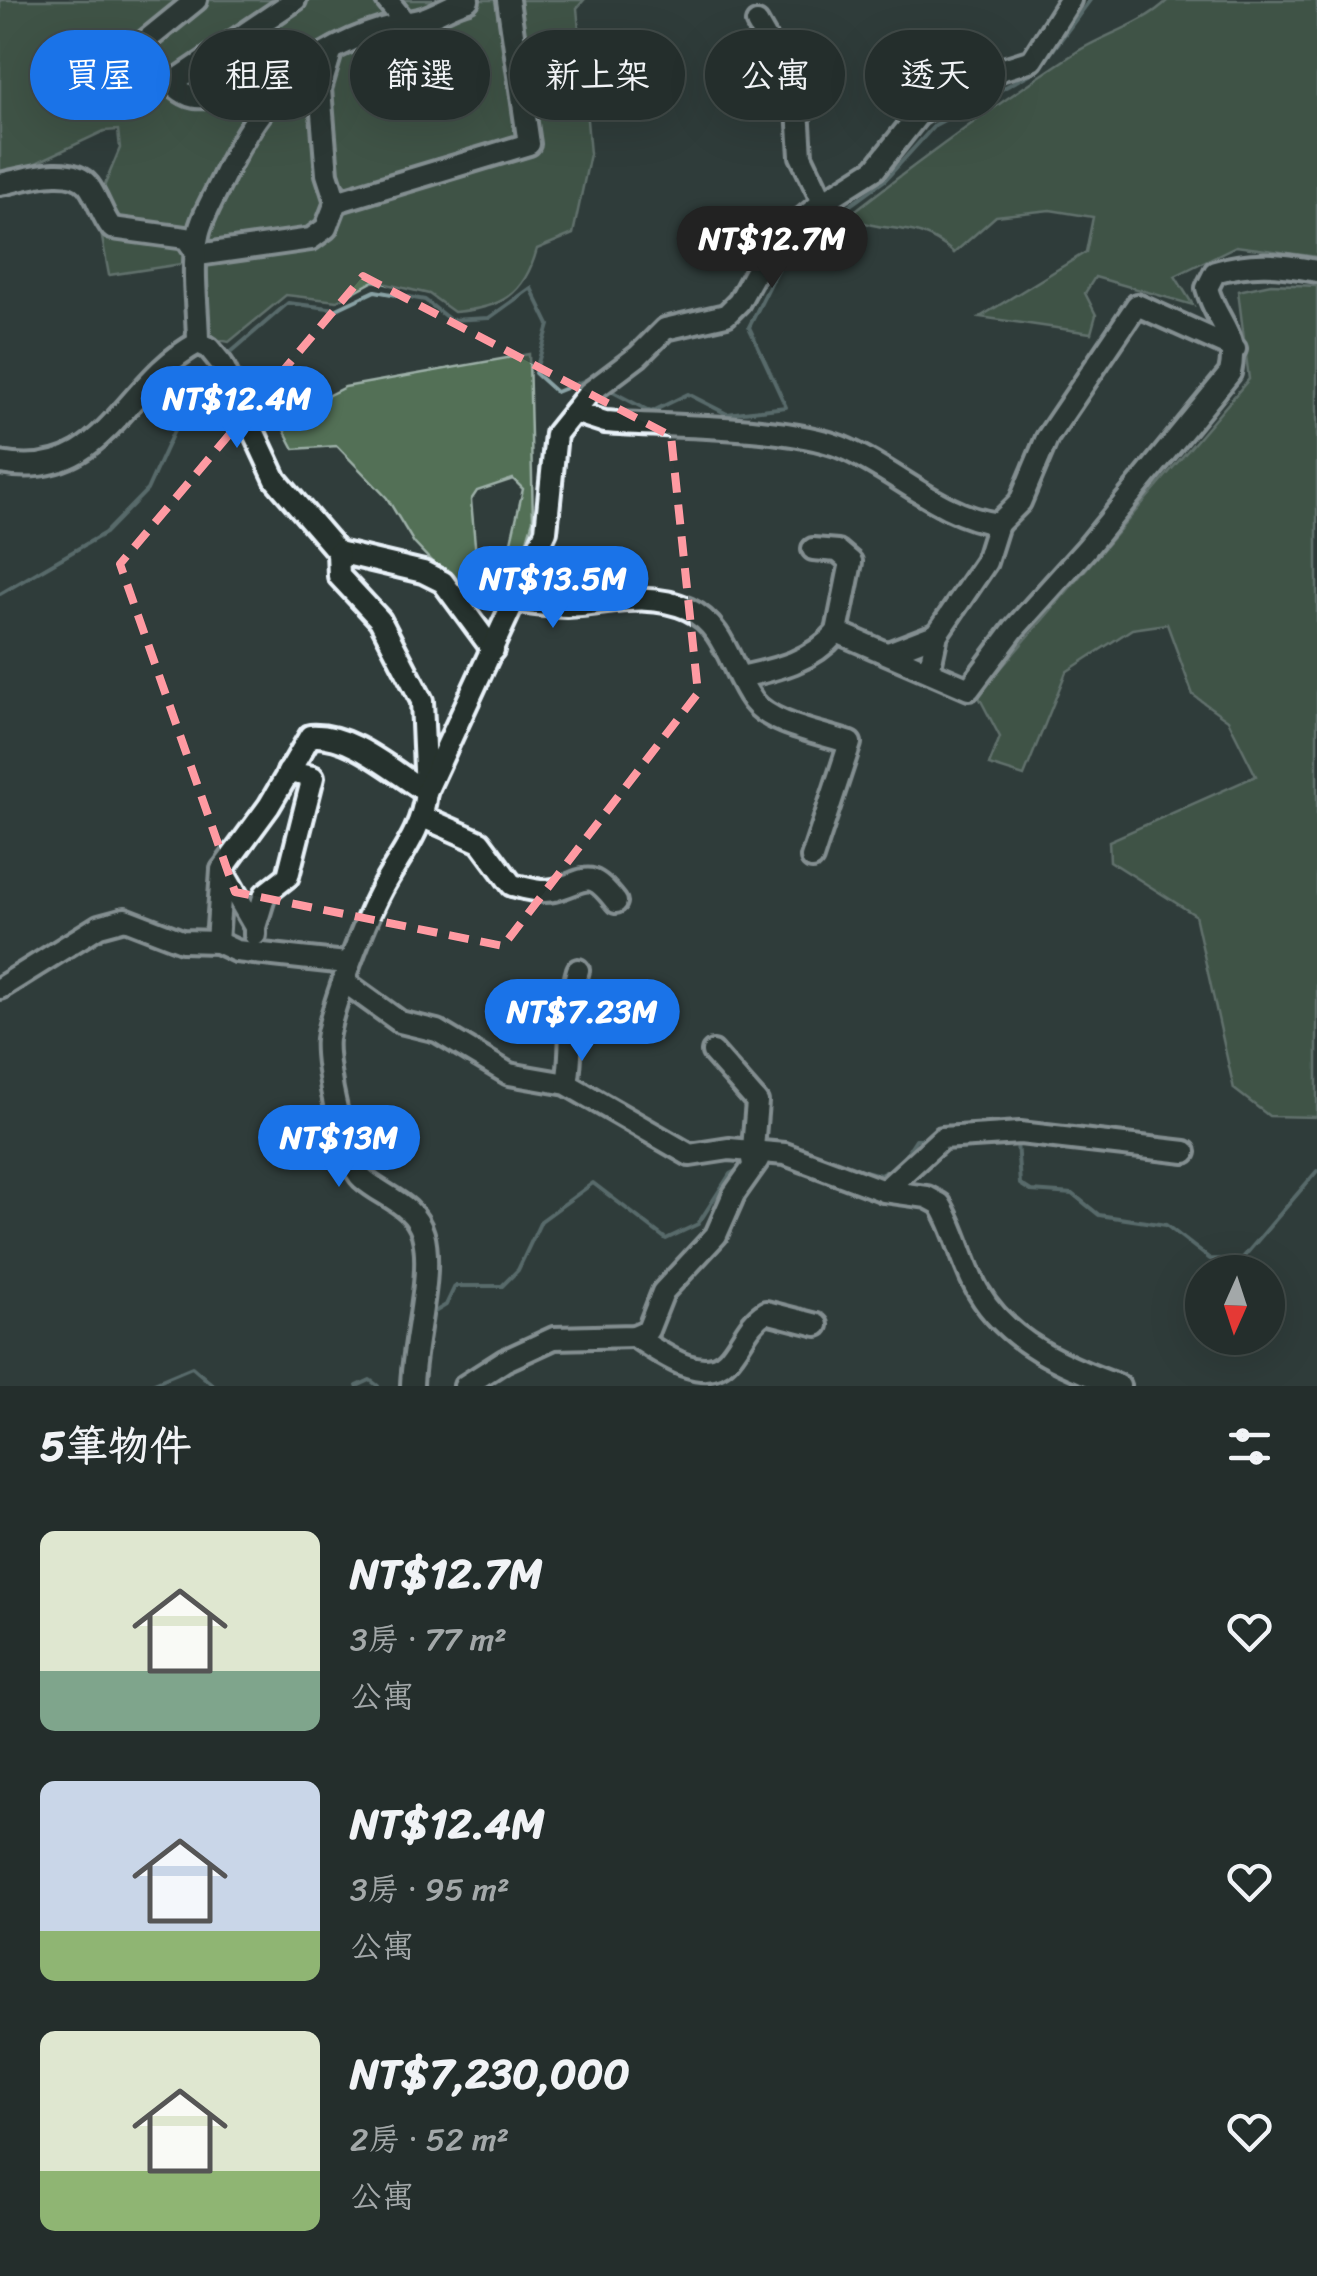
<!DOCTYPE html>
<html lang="zh-TW">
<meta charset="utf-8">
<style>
:root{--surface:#242e2c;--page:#2c3634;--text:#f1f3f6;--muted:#a3a8a9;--line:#414a48;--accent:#1a73e8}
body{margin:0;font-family:Sriracha,"LXGW WenKai TC",sans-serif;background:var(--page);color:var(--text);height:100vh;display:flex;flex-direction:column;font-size:38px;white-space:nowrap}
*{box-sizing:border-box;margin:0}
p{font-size:32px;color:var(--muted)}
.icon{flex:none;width:55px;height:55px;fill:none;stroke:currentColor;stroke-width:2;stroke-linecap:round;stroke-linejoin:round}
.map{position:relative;height:1386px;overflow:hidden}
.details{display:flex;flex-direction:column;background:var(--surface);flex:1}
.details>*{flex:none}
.hud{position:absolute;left:30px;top:30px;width:1258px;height:90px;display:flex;gap:20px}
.needle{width:65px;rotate:183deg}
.fabs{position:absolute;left:1185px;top:1255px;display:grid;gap:20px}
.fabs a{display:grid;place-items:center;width:100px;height:100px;border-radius:50%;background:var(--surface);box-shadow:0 10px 40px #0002,0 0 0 2px var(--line);font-size:50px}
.price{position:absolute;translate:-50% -85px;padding:0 22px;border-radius:35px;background:var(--accent);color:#fff;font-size:32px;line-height:65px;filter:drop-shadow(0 2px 5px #0008)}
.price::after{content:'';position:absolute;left:50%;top:60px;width:30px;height:22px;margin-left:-15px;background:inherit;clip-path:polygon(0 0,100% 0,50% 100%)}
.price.active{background:#222;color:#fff}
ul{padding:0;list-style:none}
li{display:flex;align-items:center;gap:30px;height:250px;padding:0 40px}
li span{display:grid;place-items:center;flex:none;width:280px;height:200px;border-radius:15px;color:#555}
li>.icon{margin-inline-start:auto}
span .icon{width:120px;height:120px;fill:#fffc;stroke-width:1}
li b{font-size:42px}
h2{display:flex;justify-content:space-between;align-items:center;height:120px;padding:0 40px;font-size:42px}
.chip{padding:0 35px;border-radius:45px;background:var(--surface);box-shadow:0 10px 40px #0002,0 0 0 2px var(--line);font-size:35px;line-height:90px}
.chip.active{background:var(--accent);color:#fff}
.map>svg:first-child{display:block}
.green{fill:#526f57;stroke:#9db0a8;stroke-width:2.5}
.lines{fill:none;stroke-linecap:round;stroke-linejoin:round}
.stream{stroke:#89a2a5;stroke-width:4}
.minor-casing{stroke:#e8f1f8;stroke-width:28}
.minor{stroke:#26332d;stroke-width:20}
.marked{fill:none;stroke:#ff9aa2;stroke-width:8;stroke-dasharray:20 12;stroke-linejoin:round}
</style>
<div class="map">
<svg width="1317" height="1386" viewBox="0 0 1317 1386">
<rect width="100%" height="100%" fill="#303d3b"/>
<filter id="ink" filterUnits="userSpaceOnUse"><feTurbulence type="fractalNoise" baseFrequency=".01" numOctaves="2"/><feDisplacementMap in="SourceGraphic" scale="20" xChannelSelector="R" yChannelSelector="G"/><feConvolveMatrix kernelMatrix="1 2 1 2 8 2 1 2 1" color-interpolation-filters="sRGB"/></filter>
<g filter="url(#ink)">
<!-- green -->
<g class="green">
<path d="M 0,0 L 584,0 L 577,8 L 590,154 L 573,234 L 537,249 C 524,296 501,308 454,312 L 429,294 L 374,281 L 337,301 L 286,295 L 229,342 L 187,334 L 188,263 L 109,275 L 96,206 L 120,148 L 118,130 L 104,131 L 0,180 Z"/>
<path d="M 1168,0 L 1317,0 L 1317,257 L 1236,246 L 1175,276 L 1193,305 L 1095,277 L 1085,293 L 1096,315 L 1091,333 L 980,317 L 1086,252 L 1093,217 L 1050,210 L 996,216 L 954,253 C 912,217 887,237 848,216 C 922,159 996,104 1075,53 C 1105,34 1142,25 1168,0 Z"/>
<polygon points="1271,284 1317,286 1317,1117 1269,1116 1234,1089 1195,915 1110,861 1109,841 1256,776 1228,720 1193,695 1167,624 1132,629 1066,672 1024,776 989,765 1000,737 978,695 1249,379 1238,291"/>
<polygon points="529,354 533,520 511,592 499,594 523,489 513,479 477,491 471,500 478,578 472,604 414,543 387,498 337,446 294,449 279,420 345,387"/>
</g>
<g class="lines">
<!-- stream -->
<g class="stream">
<polyline points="230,353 288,303 337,309 375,291 425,300 450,320 489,318 531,288 549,325 535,373 556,392 588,379"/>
<polyline points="611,391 651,412 688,394 727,414 786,407 749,327 787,251 885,180 935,125 1039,69 1090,0"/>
<polyline points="0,594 105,533 147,490 197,380 210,370"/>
<polyline points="1017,1142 1020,1184 1031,1191 1073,1194 1099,1215 1166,1225 1210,1259 1241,1260 1317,1171"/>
<polyline points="842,1165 880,1175 899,1165 916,1139 929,1139"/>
<polyline points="428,1316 446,1305 455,1286 502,1286 518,1270 541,1221 593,1183 666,1239 698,1224 730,1174 741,1168"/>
<polyline points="147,1386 192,1367 214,1386"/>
<polyline points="357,1386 370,1380 378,1386"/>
</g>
<!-- minor casing -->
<g class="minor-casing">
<g id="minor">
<path d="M 196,0 L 143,43 L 143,54 C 186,98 190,113 246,78 L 269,97"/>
<polyline points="387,0 403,20"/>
<polyline points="757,23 797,93 801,156 823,202"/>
<polyline points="172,83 295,0"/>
<path d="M 0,184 C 23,180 70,163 88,185 C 98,198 102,216 112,228 L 186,238 L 198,255 L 311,239 L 326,228 L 336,202 L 327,174 L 320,89 L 331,52"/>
<polyline points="336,202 529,144 508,0"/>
<path d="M 198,343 C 198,310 191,268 198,236 C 201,218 214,197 222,180 C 264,88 317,39 419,20 C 436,16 451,4 468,0"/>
<path d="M 574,412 L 605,422 C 668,427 786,425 841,447 C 895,469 939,516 998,524 L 1020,502 L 1047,438 L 1137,305 L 1235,349"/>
<path d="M 0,463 C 106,483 122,383 198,343 L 209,348 L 222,364 L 276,480 L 338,552 L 423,572 L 443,582 L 493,650"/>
<polyline points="813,549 838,551 851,562 837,632"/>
<polyline points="514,601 546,531 556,434 589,393 638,356 665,329 726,315 739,302 769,247 823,202 875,169 918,115 981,76 1032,60 1070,0"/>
<polyline points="888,653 937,634"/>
<polyline points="929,671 937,634 986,562 998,524"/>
<path d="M 741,677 C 778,669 811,662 837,632 L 969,689 L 1014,629 L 1087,548 L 1230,373 C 1239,331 1217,325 1207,288 L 1215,272 C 1252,261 1280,264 1317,271"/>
<path d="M 423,817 L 480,842 L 512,885 C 525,888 540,893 554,890 C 587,881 589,867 616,902"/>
<polyline points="222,870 255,927 255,935"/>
<polyline points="255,927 265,894 288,876 313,777 288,772"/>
<path d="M 217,942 L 222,870 L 269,806 L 310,736 C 351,733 392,771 426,792 L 422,701 L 380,620 L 339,576 L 338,552"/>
<path d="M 0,988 L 99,926 L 125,919 L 182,941 L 217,942 L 236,951 L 346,963 L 346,983 L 400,1022 L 437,1031 L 509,1074 L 567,1084 L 690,1155 L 729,1149 L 785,1154 L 884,1191 L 927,1197 L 940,1204 C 957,1231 962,1264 978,1291 C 1008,1343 1066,1367 1119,1386"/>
<path d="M 567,1084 C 574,1046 567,1007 578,970"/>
<polyline points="884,1191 942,1138 1020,1133 1185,1152"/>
<path d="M 634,1336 C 657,1350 701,1386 727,1360 C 742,1345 746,1324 766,1312 L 817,1325"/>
<path d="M 412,1386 C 413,1342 434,1274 423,1234 C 414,1203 383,1197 362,1178 C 344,1162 324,1064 327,1039 C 332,1005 365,920 382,888 C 400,855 422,832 426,792 L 514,601 C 532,604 550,606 567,606 C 609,604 648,591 688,609 C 727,627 730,670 753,701 C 771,725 822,733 850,743 L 812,858"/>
<polyline points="465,1386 504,1361 554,1338 634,1336 648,1330 663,1292 716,1235 734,1194 758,1160 752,1160 757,1102 713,1052"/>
</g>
</g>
<!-- minor -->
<use href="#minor" class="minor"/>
</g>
</g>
<!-- marked area -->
<path d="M0 0H1317V1386H0ZM 363,276 L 671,436 L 698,693 L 503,946 L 235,892 L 120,564 Z" fill="#303d3b" fill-opacity=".55" fill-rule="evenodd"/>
<path class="marked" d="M 363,276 L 671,436 L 698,693 L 503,946 L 235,892 L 120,564 Z"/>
</svg>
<div class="fabs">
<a><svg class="needle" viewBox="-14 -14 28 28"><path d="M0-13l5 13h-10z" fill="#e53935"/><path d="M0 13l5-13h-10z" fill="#a3a8a9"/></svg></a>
</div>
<b class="price active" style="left:772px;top:291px">NT$12.7M</b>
<b class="price" style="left:237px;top:451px">NT$12.4M</b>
<b class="price" style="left:553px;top:631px">NT$13.5M</b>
<b class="price" style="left:582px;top:1064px">NT$7.23M</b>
<b class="price" style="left:339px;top:1190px">NT$13M</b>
<div class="hud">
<a class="chip active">買屋</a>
<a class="chip">租屋</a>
<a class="chip">篩選</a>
<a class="chip">新上架</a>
<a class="chip">公寓</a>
<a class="chip">透天</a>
</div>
</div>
<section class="details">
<h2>5筆物件<svg class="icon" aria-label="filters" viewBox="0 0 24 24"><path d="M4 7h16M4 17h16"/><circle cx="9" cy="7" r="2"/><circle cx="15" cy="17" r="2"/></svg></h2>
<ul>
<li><span style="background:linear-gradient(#dfe7d0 70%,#7fa58c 0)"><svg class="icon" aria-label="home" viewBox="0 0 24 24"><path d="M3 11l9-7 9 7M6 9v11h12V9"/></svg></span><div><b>NT$12.7M</b><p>3房 · 77 m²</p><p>公寓</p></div><svg class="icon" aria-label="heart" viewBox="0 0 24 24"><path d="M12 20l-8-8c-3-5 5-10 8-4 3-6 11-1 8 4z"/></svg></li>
<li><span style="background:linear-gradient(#c9d6e8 75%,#8fb573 0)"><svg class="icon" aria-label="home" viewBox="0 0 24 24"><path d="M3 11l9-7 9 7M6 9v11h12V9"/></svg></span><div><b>NT$12.4M</b><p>3房 · 95 m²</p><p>公寓</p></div><svg class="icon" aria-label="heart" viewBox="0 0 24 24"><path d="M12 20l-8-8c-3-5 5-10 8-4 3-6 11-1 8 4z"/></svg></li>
<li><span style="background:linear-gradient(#dfe7d0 70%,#8fb573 0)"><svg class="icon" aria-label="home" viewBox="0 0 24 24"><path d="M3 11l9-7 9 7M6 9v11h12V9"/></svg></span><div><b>NT$7,230,000</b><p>2房 · 52 m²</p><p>公寓</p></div><svg class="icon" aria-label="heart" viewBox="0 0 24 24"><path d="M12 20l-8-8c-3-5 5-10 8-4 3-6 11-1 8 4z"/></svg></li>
</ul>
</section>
